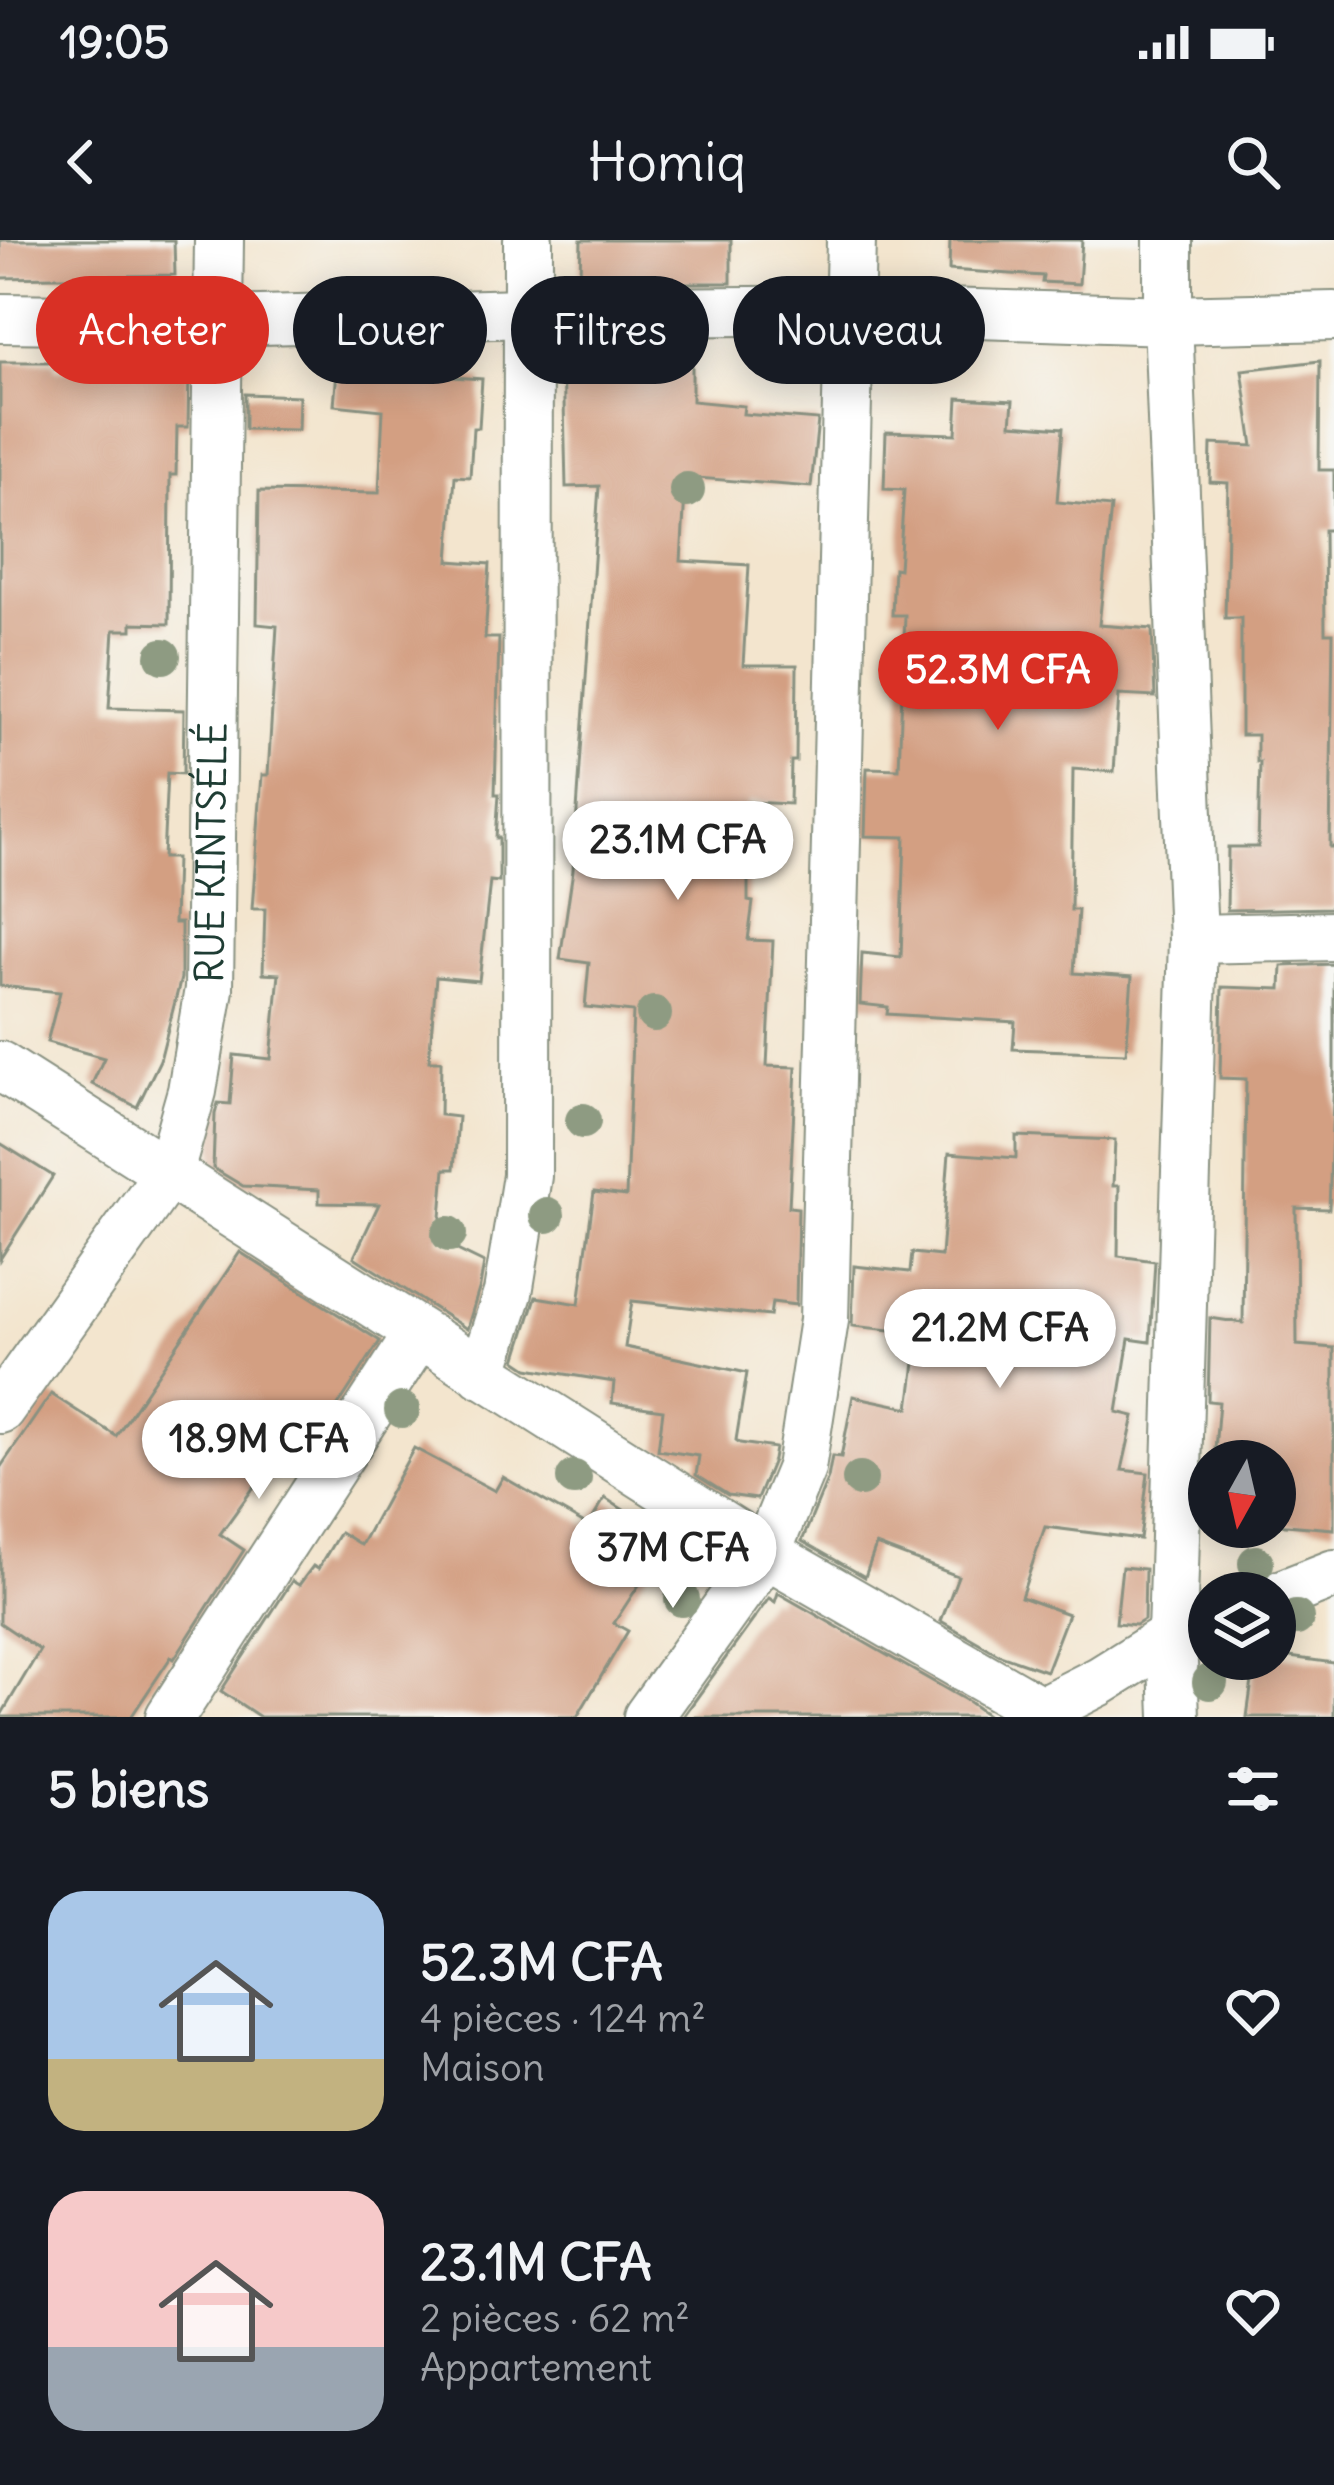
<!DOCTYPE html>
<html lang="fr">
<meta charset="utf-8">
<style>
:root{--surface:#171b24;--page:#20242c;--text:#f1f3f6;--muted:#9ea1a6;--accent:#d93025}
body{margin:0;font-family:Delius,sans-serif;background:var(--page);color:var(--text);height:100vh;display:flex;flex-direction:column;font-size:45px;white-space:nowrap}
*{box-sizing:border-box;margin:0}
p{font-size:39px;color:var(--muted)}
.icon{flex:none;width:66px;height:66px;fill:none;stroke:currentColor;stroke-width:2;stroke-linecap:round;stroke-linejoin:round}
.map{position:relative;height:1477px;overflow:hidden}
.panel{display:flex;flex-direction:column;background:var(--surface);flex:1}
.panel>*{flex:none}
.banner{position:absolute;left:36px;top:36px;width:1263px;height:108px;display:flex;gap:24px}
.needle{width:78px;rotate:188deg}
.tools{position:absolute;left:1188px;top:1200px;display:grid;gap:24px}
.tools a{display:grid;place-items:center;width:108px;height:108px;border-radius:50%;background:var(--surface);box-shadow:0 6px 30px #0003;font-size:60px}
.price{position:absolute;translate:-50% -102px;padding:0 27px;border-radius:42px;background:#fff;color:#222;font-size:39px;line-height:78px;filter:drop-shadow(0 3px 6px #0008)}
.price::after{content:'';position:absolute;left:50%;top:72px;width:36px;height:27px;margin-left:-18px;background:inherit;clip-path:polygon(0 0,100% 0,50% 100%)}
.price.on{background:var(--accent);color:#fff}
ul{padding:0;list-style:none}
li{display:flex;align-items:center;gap:36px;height:300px;padding:0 48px}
li span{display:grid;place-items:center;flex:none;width:336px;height:240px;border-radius:36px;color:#555}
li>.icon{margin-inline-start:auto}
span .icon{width:144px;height:144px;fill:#fffc;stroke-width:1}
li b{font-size:51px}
h2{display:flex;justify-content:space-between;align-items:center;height:144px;padding:0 48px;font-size:51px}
.pill{padding:0 42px;border-radius:54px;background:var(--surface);box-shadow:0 6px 30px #0003;font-size:42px;line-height:108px}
.pill.on{background:var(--accent);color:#fff}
.status{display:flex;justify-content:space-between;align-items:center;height:84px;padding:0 60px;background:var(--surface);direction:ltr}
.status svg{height:33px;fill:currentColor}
header{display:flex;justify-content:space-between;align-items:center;height:156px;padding:0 48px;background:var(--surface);font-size:54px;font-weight:600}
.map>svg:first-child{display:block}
.building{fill:#d39f82}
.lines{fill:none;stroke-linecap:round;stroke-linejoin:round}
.street-casing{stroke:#899181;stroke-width:52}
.street{stroke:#fff;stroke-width:48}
.tree{fill:#8e9b82}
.labels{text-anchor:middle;stroke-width:12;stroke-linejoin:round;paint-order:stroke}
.street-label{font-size:39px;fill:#1f3d34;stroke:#f6f6f2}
</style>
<div class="status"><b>19:05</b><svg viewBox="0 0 49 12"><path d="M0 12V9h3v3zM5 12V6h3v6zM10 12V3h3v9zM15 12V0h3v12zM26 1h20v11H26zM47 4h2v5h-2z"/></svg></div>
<header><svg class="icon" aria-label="back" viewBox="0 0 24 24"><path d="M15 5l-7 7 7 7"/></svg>Homiq<svg class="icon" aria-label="search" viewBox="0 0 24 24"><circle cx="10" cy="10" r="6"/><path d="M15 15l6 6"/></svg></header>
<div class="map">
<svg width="1334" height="1477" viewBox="0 0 1334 1477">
<rect width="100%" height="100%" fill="#f6f6f2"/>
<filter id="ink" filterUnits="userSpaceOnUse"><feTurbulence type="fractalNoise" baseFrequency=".00833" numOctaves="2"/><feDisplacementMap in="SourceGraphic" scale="24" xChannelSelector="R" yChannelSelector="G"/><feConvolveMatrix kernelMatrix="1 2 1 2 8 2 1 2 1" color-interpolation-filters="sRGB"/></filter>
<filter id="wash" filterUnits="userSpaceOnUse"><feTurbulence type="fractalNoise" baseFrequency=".004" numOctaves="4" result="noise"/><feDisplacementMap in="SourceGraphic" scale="48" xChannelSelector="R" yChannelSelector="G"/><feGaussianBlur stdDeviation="2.7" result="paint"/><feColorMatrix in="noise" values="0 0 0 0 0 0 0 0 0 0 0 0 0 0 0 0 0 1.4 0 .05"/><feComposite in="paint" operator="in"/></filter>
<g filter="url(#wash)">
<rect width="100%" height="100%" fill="#f3e5ce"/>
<g id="blocks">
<!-- building -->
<g class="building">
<polygon points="0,0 174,0 175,35 0,38"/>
<polygon points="581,0 731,0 731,43 664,43 664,38 580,37"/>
<polygon points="950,0 1082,0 1079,44 1042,42 1043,36 949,30"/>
<polygon points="339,109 379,112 378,132 482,139 479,188 473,188 470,237 455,236 449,321 490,324 485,398 499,398 495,554 499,554 496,598 499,598 499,642 490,641 479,741 436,737 429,821 441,821 440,875 458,877 454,929 445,929 439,1001 484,1023 480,1046 467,1089 354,1017 379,964 319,963 319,950 243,946 213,928 215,874 218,863 230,864 234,815 271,819 279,734 263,733 265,669 252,669 262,535 268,535 277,386 257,384 259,251 379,253 383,170 334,165"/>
<polygon points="692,114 692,161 744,166 743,174 818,180 811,247 686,237 681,321 749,325 743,425 797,425 796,521 791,521 790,564 748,562 748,661 753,662 748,700 773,701 767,826 796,827 789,967 798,968 796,1065 772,1062 770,1076 632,1061 625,1107 747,1133 736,1200 740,1203 775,1208 773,1220 757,1259 728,1255 696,1235 699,1216 658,1210 663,1170 612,1163 614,1142 528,1128 516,1120 536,1057 579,1064 594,952 626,956 633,772 585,767 589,723 560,719 573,630 599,246 566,247 563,118"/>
<polygon points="1320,121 1319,230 1334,230 1334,290 1324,290 1325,393 1333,393 1330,607 1334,607 1334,668 1227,670 1228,607 1258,607 1260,522 1257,522 1257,495 1241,495 1241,378 1225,378 1228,243 1210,242 1211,204 1253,206 1242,130"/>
<polygon points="0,122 55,122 55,129 189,130 188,187 177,187 176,235 170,235 169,384 132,383 132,390 114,390 109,468 184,470 183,534 167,533 163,618 176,618 174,683 181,683 181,738 160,820 137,867 92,844 104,818 47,802 60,752 0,746"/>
<polygon points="245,154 299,156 298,190 245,189"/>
<polygon points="958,158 1013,161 1011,184 1063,188 1057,262 1111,267 1099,385 1152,389 1155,457 1119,455 1114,532 1073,529 1071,670 1078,670 1074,733 1132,737 1126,813 1013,809 1015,782 887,774 888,767 860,764 862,713 901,717 905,597 865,596 867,528 899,529 905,375 892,375 894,328 899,329 904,250 884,249 886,192 956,194"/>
<polygon points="1334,724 1334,833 1329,969 1296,968 1297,1105 1334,1108 1334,1289 1275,1284 1275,1221 1214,1221 1219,1162 1208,1161 1210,1078 1243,1083 1246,839 1220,838 1222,747 1281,749 1282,726"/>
<polygon points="1016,896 1115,900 1113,946 1119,946 1118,1016 1155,1021 1150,1102 1129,1099 1117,1172 1134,1176 1122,1230 1148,1233 1140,1299 1045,1287 1021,1357 1068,1374 1046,1431 1000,1415 941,1381 958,1336 876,1305 865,1337 802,1301 828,1238 832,1216 841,1217 853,1156 909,1168 919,1093 852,1086 854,1026 910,1032 912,1013 941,1016 949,913 1016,918"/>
<polygon points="0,903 53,936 0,1019"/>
<polygon points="240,1012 380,1101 326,1184 308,1172 220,1294 244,1310 174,1419 171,1417 131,1477 0,1477 40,1410 0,1383 0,1228 51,1154 116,1196"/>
<polygon points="414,1208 495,1251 503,1237 588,1286 605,1258 669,1299 614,1383 628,1391 577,1477 260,1477 221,1451 292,1341 299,1345 313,1326 318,1329 340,1292 361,1305"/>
<polygon points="1122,1327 1145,1329 1144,1380 1136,1385 1116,1383"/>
<polygon points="778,1353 969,1462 990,1477 683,1477 769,1358 775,1362"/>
<polygon points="1275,1415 1334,1423 1334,1477 1247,1477 1255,1419 1275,1419"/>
</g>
</g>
</g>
<g filter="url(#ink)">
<use href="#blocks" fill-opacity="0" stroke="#899181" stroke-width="3"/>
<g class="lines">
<!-- street casing -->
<g class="street-casing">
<g id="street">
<polyline points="1168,0 1168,80 1193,699 1172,1396 1175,1477"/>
<polyline points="0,78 218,81 528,73 851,70 1168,80 1334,76"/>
<polyline points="1193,699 1334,696"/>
<polyline points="0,826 766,1313 1052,1477"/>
<polyline points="482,1134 508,1053 527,936 528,0"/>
<path id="s1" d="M 0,1169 L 169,932 L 192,851 L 209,749 L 219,0"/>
<polyline points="1275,1357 1334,1334"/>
<polyline points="170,1477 419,1093"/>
<polyline points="648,1477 766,1313 801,1228 824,1080 851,0"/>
<polyline points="1037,1477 1041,1471 1100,1441 1172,1396 1209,1382"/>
</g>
</g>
<!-- street -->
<use href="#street" class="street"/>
</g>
<!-- trees -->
<g class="tree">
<circle cx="687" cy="250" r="18"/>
<circle cx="163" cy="416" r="18"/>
<circle cx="654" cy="774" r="18"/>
<circle cx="583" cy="881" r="18"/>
<circle cx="547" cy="975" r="18"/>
<circle cx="449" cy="994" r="18"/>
<circle cx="402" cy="1170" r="18"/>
<circle cx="574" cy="1238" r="18"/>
<circle cx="860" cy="1239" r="18"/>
<circle cx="1256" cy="1323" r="18"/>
<circle cx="682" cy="1359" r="18"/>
<circle cx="1296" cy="1378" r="18"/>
<circle cx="1210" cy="1442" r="18"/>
</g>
</g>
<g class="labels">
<!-- street labels -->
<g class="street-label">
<text dy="14" stroke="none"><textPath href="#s1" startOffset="615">RUE KINTSÉLÉ</textPath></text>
</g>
</g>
</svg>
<div class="tools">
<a><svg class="needle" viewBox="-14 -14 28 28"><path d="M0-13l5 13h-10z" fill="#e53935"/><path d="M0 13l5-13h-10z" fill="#9ea1a6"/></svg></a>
<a><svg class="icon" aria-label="layers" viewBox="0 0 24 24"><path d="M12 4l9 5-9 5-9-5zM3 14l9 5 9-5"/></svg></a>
</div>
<b class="price on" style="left:998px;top:493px">52.3M CFA</b>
<b class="price" style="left:678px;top:663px">23.1M CFA</b>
<b class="price" style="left:1000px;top:1151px">21.2M CFA</b>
<b class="price" style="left:259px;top:1262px">18.9M CFA</b>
<b class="price" style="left:673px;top:1371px">37M CFA</b>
<div class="banner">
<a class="pill on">Acheter</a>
<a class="pill">Louer</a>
<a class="pill">Filtres</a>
<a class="pill">Nouveau</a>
</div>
</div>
<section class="panel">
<h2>5 biens<svg class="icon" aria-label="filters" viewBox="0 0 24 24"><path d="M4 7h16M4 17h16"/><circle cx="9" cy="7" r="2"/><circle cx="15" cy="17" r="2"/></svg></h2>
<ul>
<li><span style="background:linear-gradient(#a9c7e8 70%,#c2b280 0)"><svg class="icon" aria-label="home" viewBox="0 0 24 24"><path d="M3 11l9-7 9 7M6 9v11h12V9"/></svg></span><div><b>52.3M CFA</b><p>4 pièces · 124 m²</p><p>Maison</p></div><svg class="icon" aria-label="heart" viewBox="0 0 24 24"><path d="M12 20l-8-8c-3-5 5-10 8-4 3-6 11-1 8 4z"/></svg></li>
<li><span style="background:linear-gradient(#f6c9c9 65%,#9aa5b1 0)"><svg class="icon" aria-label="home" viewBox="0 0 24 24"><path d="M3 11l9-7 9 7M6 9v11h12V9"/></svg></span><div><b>23.1M CFA</b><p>2 pièces · 62 m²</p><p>Appartement</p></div><svg class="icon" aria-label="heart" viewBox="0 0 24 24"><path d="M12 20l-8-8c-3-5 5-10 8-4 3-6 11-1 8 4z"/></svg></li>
</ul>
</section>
